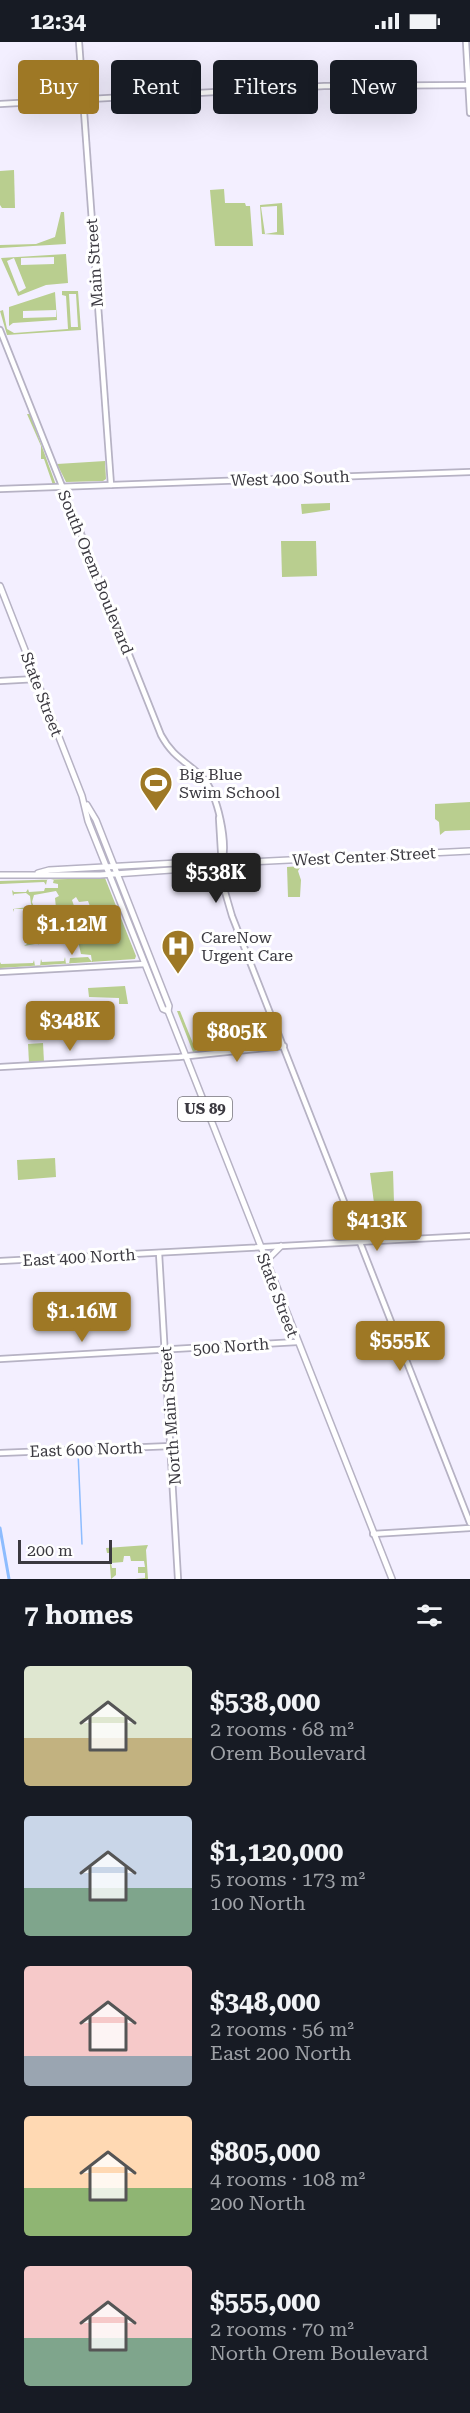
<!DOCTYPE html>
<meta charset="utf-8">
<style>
:root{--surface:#171b24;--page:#20242c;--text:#f1f3f6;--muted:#9ea1a6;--accent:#9e7825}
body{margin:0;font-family:"Roboto Serif",serif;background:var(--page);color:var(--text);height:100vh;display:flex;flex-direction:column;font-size:22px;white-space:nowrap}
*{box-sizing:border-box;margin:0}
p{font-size:20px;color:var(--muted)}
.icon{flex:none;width:33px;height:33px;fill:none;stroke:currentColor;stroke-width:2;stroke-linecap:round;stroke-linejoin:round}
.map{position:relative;height:1537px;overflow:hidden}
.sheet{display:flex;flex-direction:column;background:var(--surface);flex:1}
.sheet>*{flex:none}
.top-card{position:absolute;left:18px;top:18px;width:435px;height:54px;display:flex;gap:12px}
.scale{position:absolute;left:18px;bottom:15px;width:94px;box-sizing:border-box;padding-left:6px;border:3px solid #3b3940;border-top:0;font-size:16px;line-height:21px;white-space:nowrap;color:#3b3940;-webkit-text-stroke:4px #fff;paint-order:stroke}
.price{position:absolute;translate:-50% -51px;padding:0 14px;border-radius:6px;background:var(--accent);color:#fff;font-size:20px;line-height:39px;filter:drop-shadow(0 2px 3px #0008)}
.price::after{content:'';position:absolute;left:50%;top:36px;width:18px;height:14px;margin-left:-9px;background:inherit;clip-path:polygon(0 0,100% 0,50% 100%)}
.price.on{background:#222;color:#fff}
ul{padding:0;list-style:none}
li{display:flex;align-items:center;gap:18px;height:150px;padding:0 24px}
li span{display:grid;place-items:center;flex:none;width:168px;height:120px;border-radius:6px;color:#555}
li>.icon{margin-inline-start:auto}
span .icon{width:72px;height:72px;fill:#fffc;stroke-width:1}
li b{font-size:26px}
h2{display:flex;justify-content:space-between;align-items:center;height:72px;padding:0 24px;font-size:26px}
.pill{padding:0 21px;border-radius:6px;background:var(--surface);box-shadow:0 6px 24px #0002;font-size:21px;line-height:54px}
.pill.on{background:var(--accent);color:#fff}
.status{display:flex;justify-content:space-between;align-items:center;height:42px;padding:0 30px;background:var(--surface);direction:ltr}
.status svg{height:16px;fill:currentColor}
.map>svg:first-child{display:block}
.green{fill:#b9ce8f;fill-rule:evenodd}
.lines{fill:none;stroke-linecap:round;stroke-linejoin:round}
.stream{stroke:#8dbcfe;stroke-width:1.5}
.canal{stroke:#8dbcfe;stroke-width:3}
.secondary-casing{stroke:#b6b2c4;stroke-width:8}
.primary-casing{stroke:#b6b2c4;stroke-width:8}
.secondary{stroke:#fff;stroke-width:4.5}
.primary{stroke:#fff;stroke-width:5}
.labels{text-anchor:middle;stroke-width:6;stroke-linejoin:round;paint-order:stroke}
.shield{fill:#fff;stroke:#767479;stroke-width:1.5}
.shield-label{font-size:15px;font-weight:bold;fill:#3b3940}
.street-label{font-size:16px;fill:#3b3940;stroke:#fff}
.poi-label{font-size:16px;fill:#3b3940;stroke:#fff;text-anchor:start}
</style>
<div class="status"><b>12:34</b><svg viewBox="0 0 49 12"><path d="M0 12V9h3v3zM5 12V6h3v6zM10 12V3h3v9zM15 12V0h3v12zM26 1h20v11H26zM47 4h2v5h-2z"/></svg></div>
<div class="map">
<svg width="470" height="1537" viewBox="0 0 470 1537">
<rect width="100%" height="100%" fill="#f3efff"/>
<!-- green -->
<g class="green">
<polygon points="14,128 15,166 2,166 0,163 0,129"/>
<polygon points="224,147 225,161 245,161 246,164 250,164 253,204 215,204 210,148"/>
<path d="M 282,161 L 284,193 L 262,192 L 260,163 ZM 277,164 L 277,190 L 265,192 L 261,165 Z"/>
<polygon points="61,170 64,170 66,202 0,206 0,203 36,202 55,195"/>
<path d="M 66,212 L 68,241 L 46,243 L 18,254 L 1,216 ZM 54,215 L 54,222 L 21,223 L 21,216 ZM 14,216 L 26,246 L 19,250 L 7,219 Z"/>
<path d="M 62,249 L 78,249 L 81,288 L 7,293 L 0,269 L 3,268 L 7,287 L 14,291 L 68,287 L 66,254 L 62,253 ZM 69,252 L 76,252 L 78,285 L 71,285 Z"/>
<path d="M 55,250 L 57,278 L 13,281 L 9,284 L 9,265 ZM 56,268 L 56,275 L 23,276 L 23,269 Z"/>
<polygon points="27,372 30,372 56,443 53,443 44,417 41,417 41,404"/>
<polygon points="105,419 106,437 103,439 66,440 57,422"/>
<polygon points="330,461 330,468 302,472 301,462"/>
<polygon points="281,499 316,499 317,534 282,535"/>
<polygon points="470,760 470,788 445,789 440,793 439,780 435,777 435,762"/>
<polygon points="301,824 298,829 301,838 300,855 288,855 287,825"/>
<path d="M 102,836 L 105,836 L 136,914 L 135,917 L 0,926 L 0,920 L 1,922 L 33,921 L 34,918 L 35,924 L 40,924 L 41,917 L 42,920 L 64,919 L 65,915 L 66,922 L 69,922 L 70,916 L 88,915 L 92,920 L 91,913 L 81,912 L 78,899 L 70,899 L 69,902 L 68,899 L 64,902 L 63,899 L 39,901 L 38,903 L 37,875 L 56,866 L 55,856 L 59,854 L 56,849 L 34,853 L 32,860 L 35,868 L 30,870 L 33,874 L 30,894 L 35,902 L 24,904 L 27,902 L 26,870 L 23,867 L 14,867 L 13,870 L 13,867 L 28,865 L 31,869 L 34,867 L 31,862 L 30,854 L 26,851 L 14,852 L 13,854 L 12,848 L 14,850 L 26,850 L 28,847 L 29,850 L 44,849 L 45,846 L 58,846 L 58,842 L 53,841 L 54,837 L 47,838 L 46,843 L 44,840 L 0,842 L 0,839 ZM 76,855 L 79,860 L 88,859 L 91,867 L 87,869 L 92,875 L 92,887 L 78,886 L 80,882 L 72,858 Z"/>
<polygon points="125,944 128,962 119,962 119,956 89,955 88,946"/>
<polygon points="177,969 180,969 196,1009 207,1005 208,1008 230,999 232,1007 193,1010"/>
<polygon points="27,982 42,982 43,997 28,998"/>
<polygon points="43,1001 44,1020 29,1021 28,1002"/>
<polygon points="55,1116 56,1135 18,1138 17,1118"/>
<polygon points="393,1129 394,1160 374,1161 370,1131"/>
<polygon points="148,1503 146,1508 148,1537 135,1537 145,1536 145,1531 138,1531 138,1525 145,1525 144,1519 131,1519 130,1514 124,1514 123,1520 111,1521 112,1526 116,1526 116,1533 111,1537 109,1511 107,1511 106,1506"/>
</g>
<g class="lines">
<!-- stream -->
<polyline class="stream" points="78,1410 82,1502"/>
<!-- canal -->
<polyline class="canal" points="0,1486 9,1537"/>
<!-- secondary casing -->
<g class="secondary-casing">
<g id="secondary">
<polyline points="79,0 111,443"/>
<polyline points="466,0 470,71"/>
<polyline points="0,62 324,44 470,43"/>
<path d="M 0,288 L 161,693 C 174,717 187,719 203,736 C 218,753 228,800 222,822"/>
<polyline points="0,447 470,430"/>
<polyline points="0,639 36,637"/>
<polyline points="219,776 223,843 232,874 470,1481"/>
<polyline points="0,930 145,922"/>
<polyline points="0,1025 179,1015 284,1004"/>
<polyline points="159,1211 178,1537"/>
<polyline points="0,1219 470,1194"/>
<polyline points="0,1317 297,1300"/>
<polyline points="0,1411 171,1404"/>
<polyline points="373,1492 470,1486"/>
</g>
</g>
<!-- primary casing -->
<g class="primary-casing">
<g id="primary">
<polyline points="0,544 82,754 88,779 163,967 168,969 392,1537"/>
<polyline points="87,763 96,778 169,964 168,969"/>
<polyline points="38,831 49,828 214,819 222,822"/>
<polyline points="0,833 100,833 214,825 228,821 470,809"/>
<polyline points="265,1220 281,1204"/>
</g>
</g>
<!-- secondary -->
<use href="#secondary" class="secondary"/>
<!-- primary -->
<use href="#primary" class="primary"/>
</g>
<!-- icons -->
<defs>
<g id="stadium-pin" transform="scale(1.725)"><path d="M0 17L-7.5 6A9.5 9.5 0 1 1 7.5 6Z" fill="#9e7825" stroke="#fff"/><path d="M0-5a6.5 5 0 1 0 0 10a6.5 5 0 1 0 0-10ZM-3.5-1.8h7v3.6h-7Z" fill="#fff"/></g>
<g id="hospital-pin" transform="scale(1.725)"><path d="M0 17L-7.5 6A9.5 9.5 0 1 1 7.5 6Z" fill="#9e7825" stroke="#fff"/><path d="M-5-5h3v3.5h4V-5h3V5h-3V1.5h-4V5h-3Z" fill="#fff"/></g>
</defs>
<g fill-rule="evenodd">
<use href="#stadium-pin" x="156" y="741"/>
<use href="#hospital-pin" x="178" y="904"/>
</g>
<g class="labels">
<!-- shield labels -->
<rect class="shield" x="178" y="1055" width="54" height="24" rx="4.5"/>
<g class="shield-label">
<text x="205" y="1072">US 89</text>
</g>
<!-- street labels -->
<g class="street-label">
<text transform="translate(94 221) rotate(-94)" y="6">Main Street</text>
<text transform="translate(290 436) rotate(-2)" y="6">West 400 South</text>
<text transform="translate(96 530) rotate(68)" y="6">South Orem Boulevard</text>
<text transform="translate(42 652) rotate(69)" y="6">State Street</text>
<text transform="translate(364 814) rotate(-3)" y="6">West Center Street</text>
<text transform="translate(79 1215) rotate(-3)" y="6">East 400 North</text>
<text transform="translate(278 1253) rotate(69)" y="6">State Street</text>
<text transform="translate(231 1304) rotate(-4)" y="6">500 North</text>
<text transform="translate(170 1374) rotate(-94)" y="6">North Main Street</text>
<text transform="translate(86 1407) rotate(-2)" y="6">East 600 North</text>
</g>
<!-- poi labels -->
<g class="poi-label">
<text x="179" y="738">Big Blue<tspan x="179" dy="18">Swim School</tspan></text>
<text x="201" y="901">CareNow<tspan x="201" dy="18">Urgent Care</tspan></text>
</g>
</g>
</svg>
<div class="scale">200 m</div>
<b class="price on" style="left:216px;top:862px">$538K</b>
<b class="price" style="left:72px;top:914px">$1.12M</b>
<b class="price" style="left:70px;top:1010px">$348K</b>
<b class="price" style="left:237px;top:1021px">$805K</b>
<b class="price" style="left:377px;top:1210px">$413K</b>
<b class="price" style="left:82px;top:1301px">$1.16M</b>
<b class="price" style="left:400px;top:1330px">$555K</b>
<div class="top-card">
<a class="pill on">Buy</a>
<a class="pill">Rent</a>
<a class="pill">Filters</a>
<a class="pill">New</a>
</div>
</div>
<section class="sheet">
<h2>7 homes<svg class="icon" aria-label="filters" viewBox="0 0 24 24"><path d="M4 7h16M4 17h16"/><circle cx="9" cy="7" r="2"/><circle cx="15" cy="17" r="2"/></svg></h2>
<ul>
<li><span style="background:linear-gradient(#dfe7d0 60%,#c2b280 0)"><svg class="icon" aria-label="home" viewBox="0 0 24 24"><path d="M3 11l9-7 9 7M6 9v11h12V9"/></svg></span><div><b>$538,000</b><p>2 rooms · 68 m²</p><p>Orem Boulevard</p></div></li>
<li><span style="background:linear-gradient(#c9d6e8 60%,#7fa58c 0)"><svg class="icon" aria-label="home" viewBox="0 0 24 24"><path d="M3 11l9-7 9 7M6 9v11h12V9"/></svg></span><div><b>$1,120,000</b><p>5 rooms · 173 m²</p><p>100 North</p></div></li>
<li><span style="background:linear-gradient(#f6c9c9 75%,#9aa5b1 0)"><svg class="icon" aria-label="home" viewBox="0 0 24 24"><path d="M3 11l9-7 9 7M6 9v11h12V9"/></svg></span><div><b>$348,000</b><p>2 rooms · 56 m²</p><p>East 200 North</p></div></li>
<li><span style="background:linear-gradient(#ffd9b3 60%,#8fb573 0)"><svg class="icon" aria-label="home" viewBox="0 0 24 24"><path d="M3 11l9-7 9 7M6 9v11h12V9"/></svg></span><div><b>$805,000</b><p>4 rooms · 108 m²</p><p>200 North</p></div></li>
<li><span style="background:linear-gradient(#f6c9c9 60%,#7fa58c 0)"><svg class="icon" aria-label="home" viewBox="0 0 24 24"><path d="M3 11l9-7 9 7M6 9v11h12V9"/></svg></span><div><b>$555,000</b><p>2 rooms · 70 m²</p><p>North Orem Boulevard</p></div></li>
</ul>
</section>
